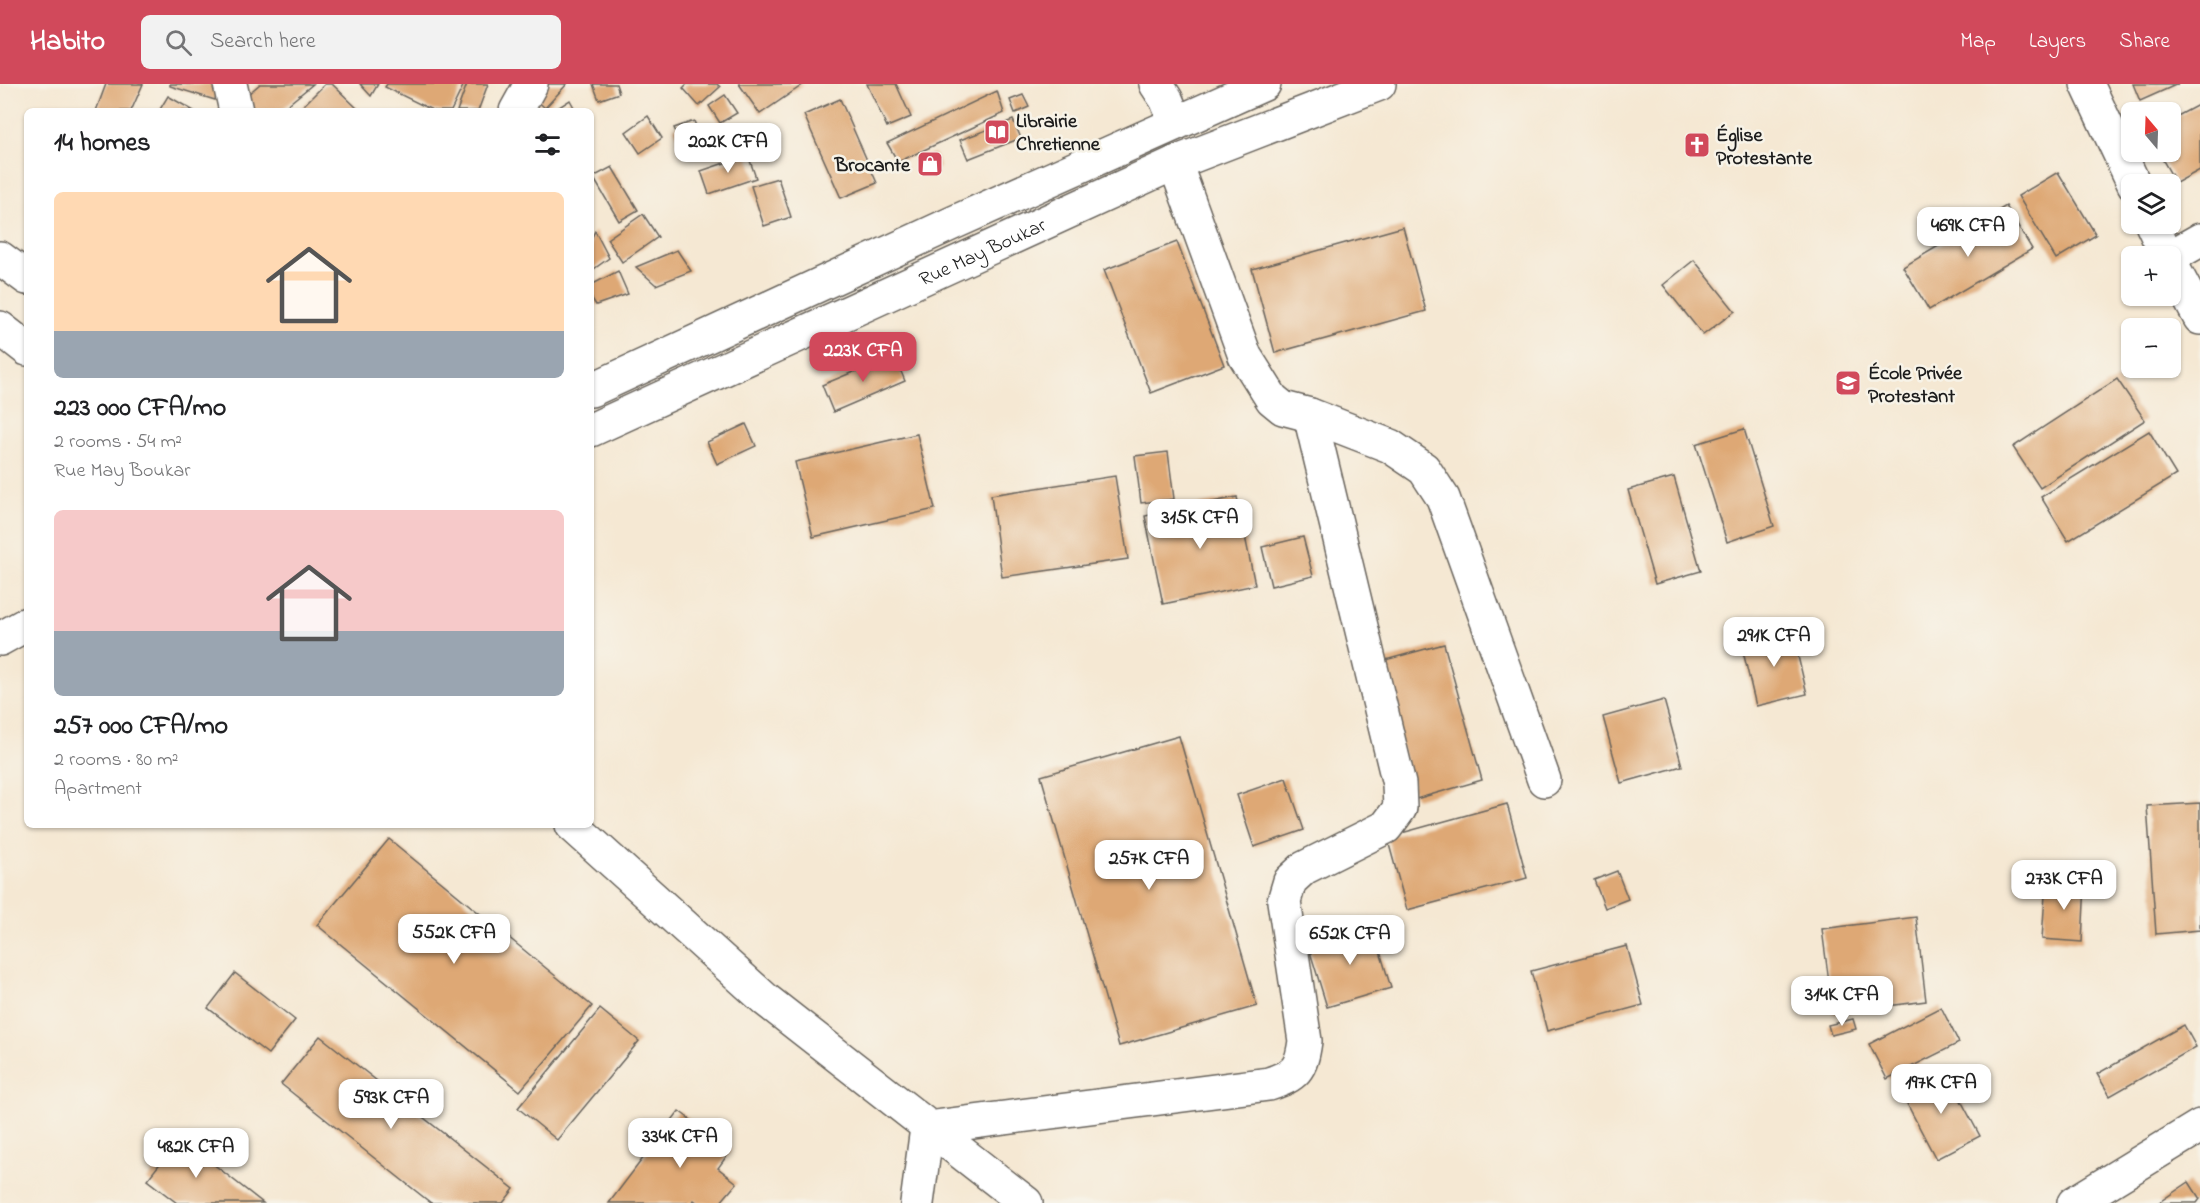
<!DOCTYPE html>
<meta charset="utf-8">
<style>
:root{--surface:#fff;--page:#f2f2f2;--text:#202124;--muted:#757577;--accent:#d1495b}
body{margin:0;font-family:"Indie Flower",sans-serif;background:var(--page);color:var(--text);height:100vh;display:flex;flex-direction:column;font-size:22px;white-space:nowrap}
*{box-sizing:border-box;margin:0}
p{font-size:20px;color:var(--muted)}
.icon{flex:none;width:33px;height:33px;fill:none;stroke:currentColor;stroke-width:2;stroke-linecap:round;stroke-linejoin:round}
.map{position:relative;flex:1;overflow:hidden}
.panel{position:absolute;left:24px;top:24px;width:570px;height:720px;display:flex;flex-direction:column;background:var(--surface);border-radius:9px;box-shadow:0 2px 4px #0004}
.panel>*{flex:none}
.needle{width:39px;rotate:341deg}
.buttons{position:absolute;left:2121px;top:18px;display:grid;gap:12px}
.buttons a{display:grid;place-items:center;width:60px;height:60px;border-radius:9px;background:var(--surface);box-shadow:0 2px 4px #0004;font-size:30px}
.price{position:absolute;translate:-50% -51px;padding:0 14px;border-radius:12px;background:#fff;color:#222;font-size:20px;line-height:39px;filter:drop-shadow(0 2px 3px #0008)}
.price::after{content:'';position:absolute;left:50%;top:36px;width:18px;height:14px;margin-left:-9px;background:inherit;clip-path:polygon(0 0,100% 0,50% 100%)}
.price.selected{background:var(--accent);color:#fff}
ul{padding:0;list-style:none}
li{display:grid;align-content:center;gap:12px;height:318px;padding:0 30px}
li span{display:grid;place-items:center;height:186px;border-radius:9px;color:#555}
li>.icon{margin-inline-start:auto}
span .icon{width:108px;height:108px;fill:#fffc;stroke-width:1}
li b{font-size:26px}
h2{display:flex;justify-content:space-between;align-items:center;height:72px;padding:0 30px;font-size:26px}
header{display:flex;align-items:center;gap:36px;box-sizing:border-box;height:84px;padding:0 30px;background:var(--accent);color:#fff}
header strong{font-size:28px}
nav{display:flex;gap:33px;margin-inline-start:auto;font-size:21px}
.search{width:420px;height:54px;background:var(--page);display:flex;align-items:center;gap:15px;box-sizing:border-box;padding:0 21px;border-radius:9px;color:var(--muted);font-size:22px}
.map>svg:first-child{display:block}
.building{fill:#dea875}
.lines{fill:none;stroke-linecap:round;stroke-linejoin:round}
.street-casing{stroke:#68635c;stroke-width:36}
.secondary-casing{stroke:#68635c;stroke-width:36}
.primary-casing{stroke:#68635c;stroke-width:36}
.street{stroke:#fff;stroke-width:33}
.secondary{stroke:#fff;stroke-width:33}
.primary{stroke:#fff;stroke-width:33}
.labels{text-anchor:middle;stroke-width:5;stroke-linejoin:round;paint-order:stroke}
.poi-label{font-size:20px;font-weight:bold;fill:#1c1c1c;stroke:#f7f3e8;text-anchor:start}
.street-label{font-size:20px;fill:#1c1c1c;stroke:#f7f3e8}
</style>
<header>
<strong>Habito</strong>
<div class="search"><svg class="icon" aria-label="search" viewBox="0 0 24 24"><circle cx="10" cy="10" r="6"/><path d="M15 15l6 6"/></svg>Search here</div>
<nav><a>Map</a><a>Layers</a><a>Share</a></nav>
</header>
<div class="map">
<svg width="2200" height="1119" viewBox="0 0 2200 1119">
<rect width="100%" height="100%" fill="#f7f3e8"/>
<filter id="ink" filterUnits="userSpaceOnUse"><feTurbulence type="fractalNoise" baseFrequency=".0167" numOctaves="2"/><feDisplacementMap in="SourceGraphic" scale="12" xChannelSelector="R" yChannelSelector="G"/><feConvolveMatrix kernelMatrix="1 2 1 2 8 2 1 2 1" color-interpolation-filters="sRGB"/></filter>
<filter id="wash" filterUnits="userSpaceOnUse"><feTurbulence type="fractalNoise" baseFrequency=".008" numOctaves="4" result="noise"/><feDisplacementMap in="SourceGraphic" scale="24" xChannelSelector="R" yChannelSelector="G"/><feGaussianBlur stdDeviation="1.35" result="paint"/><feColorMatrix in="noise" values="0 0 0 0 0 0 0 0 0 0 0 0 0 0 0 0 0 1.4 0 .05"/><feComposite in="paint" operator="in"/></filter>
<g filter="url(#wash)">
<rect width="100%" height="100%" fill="#f5e8d3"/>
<g id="blocks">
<!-- building -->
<g class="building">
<polygon points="106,0 143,0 131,27 96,27"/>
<polygon points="170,0 220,0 215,16 170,2"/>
<polygon points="260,0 313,0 280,27 249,27 241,16"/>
<polygon points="325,0 332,0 360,27 298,27"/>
<polygon points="360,0 378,0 371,12"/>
<polygon points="387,0 464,0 451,27 434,27 385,3"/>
<polygon points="467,0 488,0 478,27 457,27"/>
<polygon points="519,0 567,0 545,24"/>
<polygon points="593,0 616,0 619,9 599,16"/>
<polygon points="687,0 717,0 720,3 699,22 683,4"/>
<polygon points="739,0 804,0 760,30"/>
<polygon points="867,0 896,0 911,33 887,43"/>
<polygon points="2133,0 2178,0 2140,17"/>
<polygon points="997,7 1004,29 898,78 887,59"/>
<polygon points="725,11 737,29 720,39 709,22"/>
<polygon points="1023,11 1029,23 1015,29 1010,16"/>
<polygon points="168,12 194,27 159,27"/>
<polygon points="840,15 877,99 841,114 804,31"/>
<polygon points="570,16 576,27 553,27"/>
<polygon points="2200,20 2200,86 2176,99 2158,68 2170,68 2170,36"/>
<polygon points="648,32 662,54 640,69 626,48"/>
<polygon points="1013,36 1021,54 968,75 960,56"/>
<polygon points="694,37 701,55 682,62 674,44"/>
<polygon points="934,69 940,83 925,89 919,76"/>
<polygon points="748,71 756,94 709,110 701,87"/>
<polygon points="612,83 638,126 619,137 593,93"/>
<polygon points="2058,88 2096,151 2056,175 2018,112"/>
<polygon points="778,94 791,133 764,142 751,102"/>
<polygon points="2006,122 2032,165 1929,226 1903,183"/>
<polygon points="643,130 658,153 622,178 607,155"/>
<polygon points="1403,143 1426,227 1275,269 1252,185"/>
<polygon points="595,147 609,174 591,187 591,155"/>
<polygon points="1177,158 1224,281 1151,309 1104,186"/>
<polygon points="677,166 691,187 656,201 636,183"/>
<polygon points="1694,176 1735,227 1703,251 1663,201"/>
<polygon points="618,187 628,210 596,221 591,213 591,201"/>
<polygon points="894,271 905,297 833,328 822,301"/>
<polygon points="2117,295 2145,336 2040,404 2013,363"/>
<polygon points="746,340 756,362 717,380 707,358"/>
<polygon points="1744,345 1774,442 1727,458 1696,360"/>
<polygon points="2149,347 2176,391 2068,457 2041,413"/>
<polygon points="917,350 935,425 813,453 795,378"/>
<polygon points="1168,368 1174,415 1141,419 1135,372"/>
<polygon points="1115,392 1128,475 1002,493 991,411"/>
<polygon points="1674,393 1701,487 1655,500 1628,406"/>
<polygon points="1237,413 1255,501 1163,520 1145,432"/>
<polygon points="1303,453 1313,492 1271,502 1262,463"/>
<polygon points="1792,547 1807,610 1756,622 1741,559"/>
<polygon points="1444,560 1482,696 1416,715 1378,578"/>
<polygon points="1664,616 1682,682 1621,699 1603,633"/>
<polygon points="1179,652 1257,922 1119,962 1041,692"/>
<polygon points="1286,694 1304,746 1254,763 1237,711"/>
<polygon points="2200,719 2200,846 2156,850 2147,722"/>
<polygon points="1507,720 1527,794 1407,826 1387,753"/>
<polygon points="389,755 592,922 520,1007 317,841"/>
<polygon points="1617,787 1628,815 1605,824 1594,796"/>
<polygon points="2046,797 2085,799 2082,858 2042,855"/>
<polygon points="1916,833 1926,917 1833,929 1822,845"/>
<polygon points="1372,841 1391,904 1327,923 1308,861"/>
<polygon points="1627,862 1643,921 1547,947 1531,887"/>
<polygon points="235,889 295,936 268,970 208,924"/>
<polygon points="1941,923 1959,959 1887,995 1869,960"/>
<polygon points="600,925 639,957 557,1056 518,1024"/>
<polygon points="1853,935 1856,945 1831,951 1828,941"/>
<polygon points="2184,941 2196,963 2110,1012 2097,990"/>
<polygon points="320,952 514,1105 503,1119 431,1119 281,1000"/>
<polygon points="1945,987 1980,1052 1936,1075 1902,1010"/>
<polygon points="679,1027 731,1066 718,1084 737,1099 720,1119 698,1119 694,1116 692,1119 609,1119"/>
<polygon points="180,1054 263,1119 177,1119 147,1096"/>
<polygon points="2189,1098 2200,1115 2197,1119 2158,1119"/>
</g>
</g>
</g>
<g filter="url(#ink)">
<use href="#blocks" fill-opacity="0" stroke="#68635c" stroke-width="1.5"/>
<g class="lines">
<!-- street casing -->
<g class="street-casing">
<g id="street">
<polyline points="230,0 236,27"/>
<polyline points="1156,0 1166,15 1176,39"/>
<polyline points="516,27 531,0"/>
<polyline points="1175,79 1245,272 1272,315 1283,324 1310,331 1390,362 1424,385 1443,414 1544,696"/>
<polyline points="2170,173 2200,156"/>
<polyline points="572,741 766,916 1026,1119"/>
<path d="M 917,1119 L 927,1044 L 1269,1000 C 1296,991 1301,986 1305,957 L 1284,817 L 1290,797 L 1304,784 L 1386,743 L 1400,724 L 1399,700 L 1310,331"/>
<polyline points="2074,1119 2200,1042"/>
</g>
</g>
<!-- secondary casing -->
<g class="secondary-casing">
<g id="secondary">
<polyline points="2087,0 2134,100"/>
<polyline points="2152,140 2167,172"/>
<polyline points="2170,178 2200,234"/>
<polyline points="591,306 955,138 1264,0"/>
<path id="s1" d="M 591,346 L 1175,79 L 1379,0"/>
<polyline points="0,555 27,540"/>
</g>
</g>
<!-- primary casing -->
<g class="primary-casing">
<g id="primary">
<polyline points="0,174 27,194"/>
<polyline points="0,244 27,265"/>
</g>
</g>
<!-- street -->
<use href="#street" class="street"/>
<!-- secondary -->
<use href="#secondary" class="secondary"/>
<!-- primary -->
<use href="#primary" class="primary"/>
</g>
</g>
<!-- icons -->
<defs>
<g id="library-square" transform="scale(1.35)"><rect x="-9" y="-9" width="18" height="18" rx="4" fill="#d1495b" stroke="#f7f3e8"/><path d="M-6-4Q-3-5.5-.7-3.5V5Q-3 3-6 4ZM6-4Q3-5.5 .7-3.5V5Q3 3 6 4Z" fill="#fff"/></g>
<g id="church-square" transform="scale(1.35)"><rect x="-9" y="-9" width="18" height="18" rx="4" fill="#d1495b" stroke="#f7f3e8"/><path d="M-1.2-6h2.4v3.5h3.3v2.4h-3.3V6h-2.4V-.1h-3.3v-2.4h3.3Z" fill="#fff"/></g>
<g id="shop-square" transform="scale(1.35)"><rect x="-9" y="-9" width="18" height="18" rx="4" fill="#d1495b" stroke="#f7f3e8"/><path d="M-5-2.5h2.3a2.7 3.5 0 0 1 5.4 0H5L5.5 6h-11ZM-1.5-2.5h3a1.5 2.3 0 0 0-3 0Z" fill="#fff"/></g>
<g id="school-square" transform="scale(1.35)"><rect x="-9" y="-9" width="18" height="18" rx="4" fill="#d1495b" stroke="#f7f3e8"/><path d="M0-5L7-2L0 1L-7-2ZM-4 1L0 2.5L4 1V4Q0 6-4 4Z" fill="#fff"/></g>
</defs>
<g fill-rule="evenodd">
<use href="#library-square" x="997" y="48"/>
<use href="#church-square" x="1697" y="61"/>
<use href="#shop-square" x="930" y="80"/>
<use href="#school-square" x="1848" y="299"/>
</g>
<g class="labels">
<!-- poi labels -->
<g class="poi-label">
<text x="1016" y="43">Librairie<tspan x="1016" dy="23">Chretienne</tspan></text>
<text x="1716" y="57">Église<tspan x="1716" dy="23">Protestante</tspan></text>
<text x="910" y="87" text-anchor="end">Brocante</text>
<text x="1868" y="295">École Privée<tspan x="1868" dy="23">Protestant</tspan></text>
</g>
<!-- street labels -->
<g class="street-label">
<text dy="7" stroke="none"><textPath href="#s1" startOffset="430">Rue May Boukar</textPath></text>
</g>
</g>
</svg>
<div class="buttons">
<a><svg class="needle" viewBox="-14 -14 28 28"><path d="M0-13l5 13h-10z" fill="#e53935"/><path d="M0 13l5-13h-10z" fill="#757577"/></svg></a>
<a><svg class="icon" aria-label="layers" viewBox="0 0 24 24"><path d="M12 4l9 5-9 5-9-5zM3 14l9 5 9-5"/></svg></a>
<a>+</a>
<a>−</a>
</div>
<b class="price" style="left:728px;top:90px">202K CFA</b>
<b class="price" style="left:1968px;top:174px">469K CFA</b>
<b class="price selected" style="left:863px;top:299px">223K CFA</b>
<b class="price" style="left:1200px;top:466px">315K CFA</b>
<b class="price" style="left:1774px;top:584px">291K CFA</b>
<b class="price" style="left:1149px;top:807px">257K CFA</b>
<b class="price" style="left:2064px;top:827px">273K CFA</b>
<b class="price" style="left:454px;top:881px">552K CFA</b>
<b class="price" style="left:1350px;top:882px">652K CFA</b>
<b class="price" style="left:1842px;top:943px">314K CFA</b>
<b class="price" style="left:1941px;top:1031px">197K CFA</b>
<b class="price" style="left:391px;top:1046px">593K CFA</b>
<b class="price" style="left:680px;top:1085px">334K CFA</b>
<b class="price" style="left:196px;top:1095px">482K CFA</b>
<section class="panel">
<h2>14 homes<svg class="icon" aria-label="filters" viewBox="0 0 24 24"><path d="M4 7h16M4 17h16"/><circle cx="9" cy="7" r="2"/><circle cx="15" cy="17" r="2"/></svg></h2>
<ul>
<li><span style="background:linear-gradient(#ffd9b3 75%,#9aa5b1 0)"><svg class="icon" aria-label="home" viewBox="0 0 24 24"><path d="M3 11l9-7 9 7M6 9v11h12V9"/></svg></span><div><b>223 000 CFA/mo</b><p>2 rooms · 54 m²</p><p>Rue May Boukar</p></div></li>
<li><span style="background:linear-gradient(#f6c9c9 65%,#9aa5b1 0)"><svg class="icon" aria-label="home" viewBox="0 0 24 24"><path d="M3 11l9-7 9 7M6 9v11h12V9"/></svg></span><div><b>257 000 CFA/mo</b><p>2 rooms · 80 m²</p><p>Apartment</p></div></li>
</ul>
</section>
</div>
